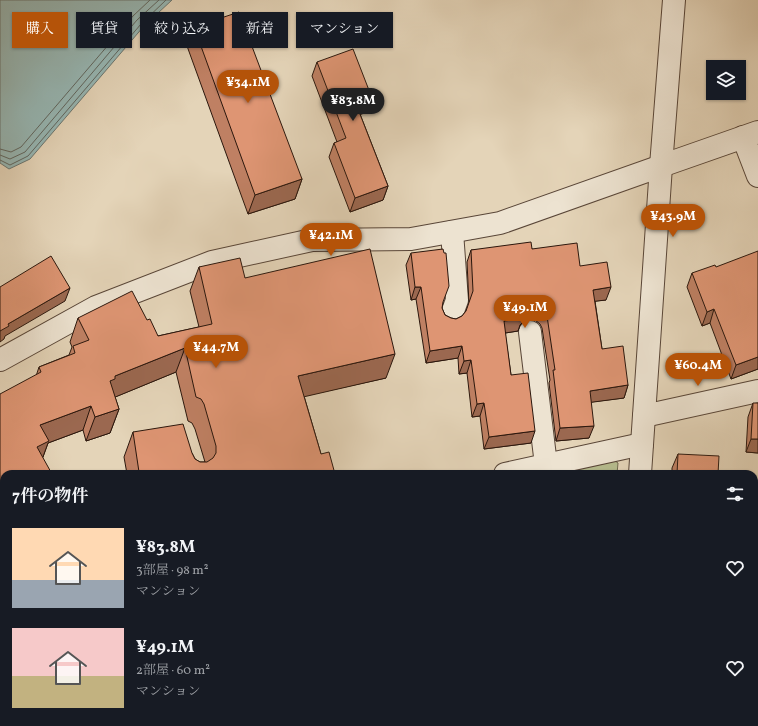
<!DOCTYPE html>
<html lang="ja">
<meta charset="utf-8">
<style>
:root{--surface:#171b24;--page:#242831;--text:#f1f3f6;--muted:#9ea1a6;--accent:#b45309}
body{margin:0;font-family:Vollkorn,"Noto Serif JP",serif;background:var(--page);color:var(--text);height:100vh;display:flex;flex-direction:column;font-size:15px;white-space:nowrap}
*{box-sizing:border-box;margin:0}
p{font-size:13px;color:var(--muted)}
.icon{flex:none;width:22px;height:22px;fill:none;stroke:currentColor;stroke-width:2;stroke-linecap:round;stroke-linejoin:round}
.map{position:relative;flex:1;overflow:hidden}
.sheet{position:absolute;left:0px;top:470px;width:758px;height:256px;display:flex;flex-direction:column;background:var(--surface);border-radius:12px 12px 0 0;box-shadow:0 1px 3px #0004}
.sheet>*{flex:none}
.guide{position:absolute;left:12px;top:12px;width:400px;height:36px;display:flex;gap:8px}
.tools{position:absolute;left:706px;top:60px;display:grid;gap:8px}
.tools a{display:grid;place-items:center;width:40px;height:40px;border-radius:0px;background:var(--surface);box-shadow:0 1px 3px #0004;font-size:20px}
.price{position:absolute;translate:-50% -34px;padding:0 9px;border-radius:14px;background:var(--accent);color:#fff;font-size:13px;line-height:26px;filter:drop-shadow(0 1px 2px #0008)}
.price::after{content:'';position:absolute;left:50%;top:24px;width:12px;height:9px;margin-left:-6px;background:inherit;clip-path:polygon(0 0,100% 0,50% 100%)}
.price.active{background:#222;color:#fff}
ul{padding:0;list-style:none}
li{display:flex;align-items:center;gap:12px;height:100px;padding:0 12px}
li span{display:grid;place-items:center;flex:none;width:112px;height:80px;border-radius:0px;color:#555}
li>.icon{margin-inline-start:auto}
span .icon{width:48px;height:48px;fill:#fffc;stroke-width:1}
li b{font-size:17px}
h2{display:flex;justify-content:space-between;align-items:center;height:48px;padding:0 12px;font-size:17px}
.pill{padding:0 14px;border-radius:0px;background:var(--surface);box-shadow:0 1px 3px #0004;font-size:14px;line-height:36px}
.pill.active{background:var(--accent);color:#fff}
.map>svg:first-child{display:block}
.green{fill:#b6bc8e;stroke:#706a4e}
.water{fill:#97b7b4;stroke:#6c7771}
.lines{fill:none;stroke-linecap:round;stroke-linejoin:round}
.shore{stroke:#616760;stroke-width:1}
.minor-casing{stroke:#594638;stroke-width:24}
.tertiary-casing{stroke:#594638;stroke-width:24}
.minor{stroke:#ede3d1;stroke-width:22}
.tertiary{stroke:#ede3d1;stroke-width:22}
.wall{fill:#bf8063;stroke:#2b170d}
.shaded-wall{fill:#9b6850;stroke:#2b170d}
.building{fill:#de9573;stroke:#2b170d}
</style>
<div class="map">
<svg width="758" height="726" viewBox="0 0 758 726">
<rect width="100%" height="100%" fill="#e4d4b8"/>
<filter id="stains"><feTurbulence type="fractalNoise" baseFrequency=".005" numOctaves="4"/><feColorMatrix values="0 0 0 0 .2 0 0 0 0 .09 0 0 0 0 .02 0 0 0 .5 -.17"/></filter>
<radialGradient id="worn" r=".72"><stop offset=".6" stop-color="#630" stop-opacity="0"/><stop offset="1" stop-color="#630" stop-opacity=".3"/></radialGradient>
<!-- green -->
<polygon class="green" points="608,456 618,463 617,474 548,474"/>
<!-- water -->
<polygon class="water" points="0,0 172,0 144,26 30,159 9,169 0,163"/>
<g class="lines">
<!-- shore -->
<g class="shore">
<polyline points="0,149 11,152 21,147 133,16 150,0"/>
<polyline points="0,155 10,159 25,152 137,20 159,0"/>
<polyline points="0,160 10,165 28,156 141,24 166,0"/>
</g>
<!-- minor casing -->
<g class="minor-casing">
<g id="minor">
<polyline points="743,137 758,176"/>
<polyline points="450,319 457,300 452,232"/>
<polyline points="530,332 546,465"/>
<polyline points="0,360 96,307 212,262 312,240 411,239 500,223 661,166"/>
<polyline points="644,416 758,391"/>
<polyline points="505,474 642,444"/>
<polyline points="754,708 758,709"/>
<polyline points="282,722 284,726"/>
<polyline points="408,726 408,722"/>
</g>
</g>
<!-- tertiary casing -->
<g class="tertiary-casing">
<g id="tertiary">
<polyline points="661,166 758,132"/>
<polyline points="640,474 661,166 674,0"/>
<polyline points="0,699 4,700"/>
<polyline points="69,722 81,726"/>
<polyline points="622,726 623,722"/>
</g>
</g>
<!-- minor -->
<use href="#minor" class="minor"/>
<!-- tertiary -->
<use href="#tertiary" class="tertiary"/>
</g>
<!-- wall -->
<g class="wall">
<polygon points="194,27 302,179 295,199 248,214 187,46"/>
<polygon points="317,62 372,98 367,112 360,114 388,186 383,200 350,212 329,157 334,143 337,142 312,76"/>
<polygon points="532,249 580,266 606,300 595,301 602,349 628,385 624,398 591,402 589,438 556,441 549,383 550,380 542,328 540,324 535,320 529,320 523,322 520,325 518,331 505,333 511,375 531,443 484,449 480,416 472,417 467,373 459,374 458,358 426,363 416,299 411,300 406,265 411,253 443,302 442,308 445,315 451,318 456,319 462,316 466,311 469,304 467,262 471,250"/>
<polygon points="199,267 245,278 386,378 304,396 321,454 335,474 127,474 124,457 133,432 192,453 195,459 200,462 205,462 195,429 192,423 188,421 176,372 115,397 119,409 110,433 86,441 83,430 48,443 43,457 4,474 39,367 69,355 72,347 70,342 78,318 158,336 199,327 190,291"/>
<polygon points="692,273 758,369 731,379 710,323 702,326 687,287"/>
<polygon points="753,403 758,453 746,452 748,417"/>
<polygon points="678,454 718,474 672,474 672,468"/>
<polygon points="297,722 380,722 379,726 297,726"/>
<polygon points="426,722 576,722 576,726 428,726 428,722"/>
</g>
<!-- shaded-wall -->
<g class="shaded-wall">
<polygon points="372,98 367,112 351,118 356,104"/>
<polygon points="302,179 295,199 248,214 255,195"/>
<polygon points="388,186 383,200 350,212 355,198"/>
<polygon points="415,287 421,287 416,299 411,300"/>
<polygon points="611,287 606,300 589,302 593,290"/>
<polygon points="70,288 65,301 5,336 4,339 0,342 0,331 8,324"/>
<polygon points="533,307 539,308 535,320 529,320 523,322 520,325 518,331 499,334 504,321 523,314 527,309"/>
<polygon points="714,309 710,323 702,326 707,312"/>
<polygon points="462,346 458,358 426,363 430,351"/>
<polygon points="185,348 176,372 108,400 110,381 115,376"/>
<polygon points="395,354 386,378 290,400 298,376"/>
<polygon points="758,357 758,369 731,379 736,365"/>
<polygon points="471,360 467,373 459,374 464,361"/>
<polygon points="628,385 624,398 586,403 590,391"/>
<polygon points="484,403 480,416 472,417 477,404"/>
<polygon points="91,406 83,430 48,443 40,465 28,471 40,425"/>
<polygon points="119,409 110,433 86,441 95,417"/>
<polygon points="594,426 589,438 556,441 560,428"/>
<polygon points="535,431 531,443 484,449 489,437"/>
<polygon points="751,439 758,439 758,453 746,452"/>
<polygon points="142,471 141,474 139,474 139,472"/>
<polygon points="4,541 4,561 0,563 0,543"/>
<rect x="754" y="672" width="4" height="14"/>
</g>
<!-- building -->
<g class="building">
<polygon points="239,12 302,179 255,195 194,27"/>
<polygon points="353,49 372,98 356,104 388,186 355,198 334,143 346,138 317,62"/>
<polygon points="531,242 532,249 577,243 580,266 607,262 611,287 593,290 602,349 623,346 628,385 590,391 594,426 560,428 553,370 555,370 547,316 544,312 539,308 533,307 527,309 523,314 522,319 504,321 511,375 528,373 535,431 489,437 484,403 477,404 471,360 464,361 462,346 430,351 421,287 415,287 411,253 443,249 444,253 446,253 449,286 443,302 442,308 445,315 451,318 456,319 462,316 466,311 473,291 471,250"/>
<polygon points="370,249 395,354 298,376 321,454 329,452 335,474 143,474 142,471 139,472 133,432 183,424 192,453 195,459 200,462 207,462 213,458 216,453 216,446 204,404 201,399 196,397 185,348 115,376 115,379 110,381 119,409 95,417 91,406 40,425 49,441 37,447 52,474 4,474 4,541 0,543 0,394 41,372 39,367 75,353 73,346 89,340 78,318 132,291 147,320 150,319 158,336 212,324 199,267 240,258 245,278"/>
<polygon points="758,251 758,357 736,365 714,309 707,312 692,273 715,265 716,267"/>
<polygon points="51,256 70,288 8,324 9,326 0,331 0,287"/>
<polygon points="753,403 758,403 758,439 751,439"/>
<polygon points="678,454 719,456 718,474 677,474"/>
<rect x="754" y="538" width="4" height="134"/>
<polygon points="301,722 380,722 379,726 300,726"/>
<polygon points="432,722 576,722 576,726 431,726"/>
<polygon points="659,722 695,722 694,726 657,726"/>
</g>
<rect width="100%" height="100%" filter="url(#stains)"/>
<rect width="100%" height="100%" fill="url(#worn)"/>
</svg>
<div class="tools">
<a><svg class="icon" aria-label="layers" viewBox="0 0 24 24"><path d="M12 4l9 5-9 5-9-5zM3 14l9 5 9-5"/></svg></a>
</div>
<b class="price" style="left:248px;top:104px">¥34.1M</b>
<b class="price active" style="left:353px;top:122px">¥83.8M</b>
<b class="price" style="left:673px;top:238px">¥43.9M</b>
<b class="price" style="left:331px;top:257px">¥42.1M</b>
<b class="price" style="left:525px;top:329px">¥49.1M</b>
<b class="price" style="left:216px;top:369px">¥44.7M</b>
<b class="price" style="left:698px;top:387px">¥60.4M</b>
<div class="guide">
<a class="pill active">購入</a>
<a class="pill">賃貸</a>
<a class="pill">絞り込み</a>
<a class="pill">新着</a>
<a class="pill">マンション</a>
</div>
<section class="sheet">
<h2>7件の物件<svg class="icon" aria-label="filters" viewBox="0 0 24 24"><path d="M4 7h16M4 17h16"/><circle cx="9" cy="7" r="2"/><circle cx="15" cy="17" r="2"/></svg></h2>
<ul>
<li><span style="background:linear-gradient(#ffd9b3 65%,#9aa5b1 0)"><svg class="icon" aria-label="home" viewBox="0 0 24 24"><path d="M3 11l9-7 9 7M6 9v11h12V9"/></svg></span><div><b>¥83.8M</b><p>3部屋 · 98 m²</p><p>マンション</p></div><svg class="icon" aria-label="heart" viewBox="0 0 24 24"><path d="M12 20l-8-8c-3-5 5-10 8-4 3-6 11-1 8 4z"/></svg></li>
<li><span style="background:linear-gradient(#f6c9c9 60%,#c2b280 0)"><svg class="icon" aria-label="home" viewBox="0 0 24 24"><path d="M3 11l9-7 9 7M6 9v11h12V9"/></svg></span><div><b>¥49.1M</b><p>2部屋 · 60 m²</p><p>マンション</p></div><svg class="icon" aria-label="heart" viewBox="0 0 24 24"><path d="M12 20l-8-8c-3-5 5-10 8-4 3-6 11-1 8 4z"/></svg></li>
</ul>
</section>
</div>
